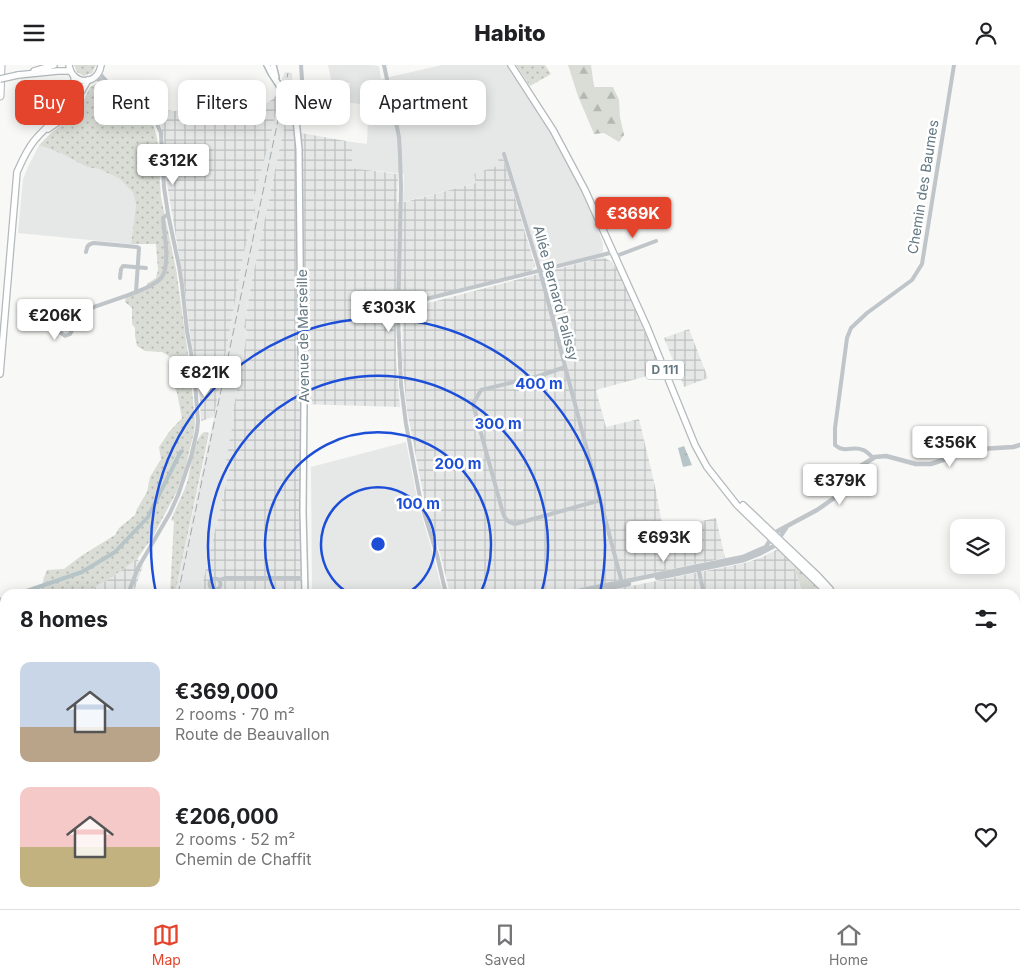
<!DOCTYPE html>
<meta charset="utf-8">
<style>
:root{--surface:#fff;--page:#f6f6f6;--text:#202124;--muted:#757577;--line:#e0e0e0;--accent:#e4442b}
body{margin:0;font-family:Inter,sans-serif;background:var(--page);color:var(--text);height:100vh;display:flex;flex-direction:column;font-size:19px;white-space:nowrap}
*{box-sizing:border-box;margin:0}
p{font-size:16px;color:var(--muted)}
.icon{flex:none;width:28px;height:28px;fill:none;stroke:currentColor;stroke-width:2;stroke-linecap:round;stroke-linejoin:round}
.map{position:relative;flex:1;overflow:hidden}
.side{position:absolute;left:0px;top:524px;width:1020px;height:321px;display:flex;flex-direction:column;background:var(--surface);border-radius:15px 15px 0 0;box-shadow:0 2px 12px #0003}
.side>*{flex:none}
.top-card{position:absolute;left:15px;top:15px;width:500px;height:45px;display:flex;gap:10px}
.buttons{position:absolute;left:950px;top:454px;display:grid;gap:10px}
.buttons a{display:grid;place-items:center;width:55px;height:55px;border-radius:10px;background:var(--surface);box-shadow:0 2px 12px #0003;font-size:25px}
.price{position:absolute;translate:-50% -42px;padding:0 11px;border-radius:5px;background:#fff;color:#222;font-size:16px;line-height:32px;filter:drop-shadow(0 1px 2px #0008)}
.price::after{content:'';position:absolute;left:50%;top:30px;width:15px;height:11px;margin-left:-8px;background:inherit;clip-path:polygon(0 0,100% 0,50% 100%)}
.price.active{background:var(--accent);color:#fff}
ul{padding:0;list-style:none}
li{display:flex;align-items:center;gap:15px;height:125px;padding:0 20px}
li span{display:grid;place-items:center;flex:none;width:140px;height:100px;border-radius:10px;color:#555}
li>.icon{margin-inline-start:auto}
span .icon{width:60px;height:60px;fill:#fffc;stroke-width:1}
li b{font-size:21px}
h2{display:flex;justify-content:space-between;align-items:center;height:60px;padding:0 20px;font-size:21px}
.chip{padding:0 18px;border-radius:10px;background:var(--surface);box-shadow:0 2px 12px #0003;font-size:18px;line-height:45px}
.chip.active{background:var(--accent);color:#fff}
header{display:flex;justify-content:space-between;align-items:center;height:65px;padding:0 20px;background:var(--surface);font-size:22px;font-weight:800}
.tabs{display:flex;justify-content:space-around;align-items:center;height:70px;border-top:1px solid var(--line);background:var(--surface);font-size:14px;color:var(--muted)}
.tabs a{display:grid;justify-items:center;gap:2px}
.tabs .active{color:var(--accent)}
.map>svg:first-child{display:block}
.built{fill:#e6e8e7}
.industrial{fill:url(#industrial-grid)}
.grass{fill:url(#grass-dots)}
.forest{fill:url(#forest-firs)}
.park{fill:#d9ddd5}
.water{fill:url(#water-ripples)}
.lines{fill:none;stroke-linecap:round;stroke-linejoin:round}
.canal{stroke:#b7c5c8;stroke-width:4}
.secondary-casing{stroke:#b1b9bd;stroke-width:8}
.primary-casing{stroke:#b3b9bc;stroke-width:8}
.motorway-casing{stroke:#b2b8bb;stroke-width:9}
.minor{stroke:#bfc5c8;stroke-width:4}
.tertiary{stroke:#bfc5c8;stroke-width:4.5}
.secondary{stroke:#fff;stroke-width:5}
.primary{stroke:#fff;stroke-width:5.5}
.motorway{stroke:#fff;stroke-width:7}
.rail{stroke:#a0a9ae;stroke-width:1;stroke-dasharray:8 4;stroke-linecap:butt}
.secondary-bridge-casing{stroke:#b1b9bd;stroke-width:8;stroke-linecap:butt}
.primary-bridge-casing{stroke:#b3b9bc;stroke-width:8;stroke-linecap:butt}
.secondary-bridge{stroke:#fff;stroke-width:5}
.primary-bridge{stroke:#fff;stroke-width:5.5}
.ring{fill:none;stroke:#1d4ed8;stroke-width:2.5}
.labels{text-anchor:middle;stroke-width:5;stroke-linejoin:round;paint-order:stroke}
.shield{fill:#fff;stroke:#92a0a7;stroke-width:1}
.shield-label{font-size:12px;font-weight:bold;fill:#637781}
.street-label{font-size:14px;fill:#637781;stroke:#fff}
.centre{fill:#1d4ed8;stroke:#fff;stroke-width:2.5}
.ring-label{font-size:15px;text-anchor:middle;font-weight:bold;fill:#1d4ed8;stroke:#fff;stroke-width:5;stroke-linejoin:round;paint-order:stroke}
</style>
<header><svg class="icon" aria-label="menu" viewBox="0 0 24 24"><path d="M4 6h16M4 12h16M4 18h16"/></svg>Habito<svg class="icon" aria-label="person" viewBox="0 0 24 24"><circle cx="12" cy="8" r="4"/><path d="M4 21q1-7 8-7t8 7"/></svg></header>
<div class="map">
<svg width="1020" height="844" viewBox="0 0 1020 844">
<defs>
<pattern id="industrial-grid" width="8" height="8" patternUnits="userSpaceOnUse" patternTransform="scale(1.25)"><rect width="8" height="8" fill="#e6e8e7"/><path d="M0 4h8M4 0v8" fill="none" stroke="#bec1c1"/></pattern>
<pattern id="grass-dots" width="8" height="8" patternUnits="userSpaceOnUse" patternTransform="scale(1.25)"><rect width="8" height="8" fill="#d9ddd5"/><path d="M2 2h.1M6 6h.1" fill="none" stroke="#b4b8b2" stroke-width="1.8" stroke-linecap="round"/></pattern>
<pattern id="forest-firs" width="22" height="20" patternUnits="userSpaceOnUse" patternTransform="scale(1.25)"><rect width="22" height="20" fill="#d9ddd5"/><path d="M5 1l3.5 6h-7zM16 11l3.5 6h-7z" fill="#b4b8b2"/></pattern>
<pattern id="water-ripples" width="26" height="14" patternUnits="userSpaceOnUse" patternTransform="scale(1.25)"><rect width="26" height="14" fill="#b7c5c8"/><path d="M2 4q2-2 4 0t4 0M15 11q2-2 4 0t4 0" fill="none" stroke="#98a5a8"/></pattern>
</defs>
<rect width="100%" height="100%" fill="#f8f8f6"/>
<!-- built -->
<g class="built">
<polygon points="328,0 371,0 379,1 381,14 442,0 508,0 546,60 580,122 595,155 603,179 603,186 600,189 595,191 549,201 541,199 539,196 506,88 498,91 501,100 476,118 403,137 404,109 351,103 352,77 367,79 368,56 398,58 394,43 387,43 345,37 350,18 331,15"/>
<polygon points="285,7 292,8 293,35 291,34 281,16"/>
<polygon points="279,33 287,48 251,220 244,262 247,265 242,299 232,351 234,352 227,395 231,396 200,529 175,529 214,352 244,187 255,146 253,133 256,126"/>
<polygon points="39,80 62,89 87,102 99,104 120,114 133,128 136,139 131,179 18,168 23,114 28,102"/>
<polygon points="406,377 418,438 433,489 443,529 312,529 311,402"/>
</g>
<!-- industrial -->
<g class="industrial">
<polygon points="277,29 279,33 271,69 256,126 253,133 255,146 244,187 214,352 201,356 199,320 190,268 184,219 166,113 164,73 160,58 155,52 159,42 166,45 173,46 254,42 265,39 273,34"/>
<polygon points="287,48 291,49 295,67 352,77 352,103 398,109 397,137 405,137 476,118 474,109 500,100 497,91 502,89 535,201 533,204 529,207 411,237 396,239 396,293 400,342 300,339 300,429 302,529 200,529 231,397 226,395 234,352 232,351 242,299 247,266 244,262 251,220"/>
<polygon points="603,192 612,197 621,212 662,307 596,325 606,362 639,354 655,421 663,464 716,453 725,493 553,529 450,529 441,492 425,438 407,346 402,294 403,248 406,244"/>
<polygon points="689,264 708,313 684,322 664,273"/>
<polygon points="776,485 780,485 792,496 803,529 592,529 745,498 760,493"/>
<polygon points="137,494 143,501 133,529 83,529 112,512"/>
<polygon points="5,559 5,840 123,840 123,844 0,844 0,561"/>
<rect x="158" y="840" width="144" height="4"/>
<polygon points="311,840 739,840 740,844 311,844"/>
</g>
<!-- grass -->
<g class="grass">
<polygon points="74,0 96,0 92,8 84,11 77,7"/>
<polygon points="516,0 545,0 551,9 530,21"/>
<polygon points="97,18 109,24 152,57 154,62 157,73 161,132 176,204 190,304 195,357 194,367 185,404 176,428 152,473 137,494 112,512 83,529 34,529 41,526 44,512 47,505 64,504 81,491 115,470 119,463 135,450 137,444 147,427 150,412 161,394 159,382 169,367 182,353 177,328 173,317 170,292 162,287 145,286 137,281 135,271 135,263 132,259 132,243 125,237 126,231 144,224 148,218 156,213 158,205 156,179 131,179 136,139 133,128 120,114 99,104 87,102 62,89 39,80 51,68 69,54 83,37 90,22"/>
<path d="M 204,367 L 209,368 L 175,529 L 170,529 L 174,456 L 171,455 C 176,443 182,431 187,418 C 191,405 193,374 204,367 Z"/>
</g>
<!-- forest -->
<g class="forest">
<polygon points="568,0 591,0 594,22 613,22 619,35 620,52 624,70 619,77 604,68 594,69 578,31"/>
<polygon points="792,496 816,519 824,529 803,529"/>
</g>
<!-- park -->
<polygon class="park" points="739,840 902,840 902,844 740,844"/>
<!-- water -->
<polygon class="water" points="684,381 692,400 683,402 678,383"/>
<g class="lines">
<!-- canal -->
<g class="canal">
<polyline points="18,529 82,507 115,487 148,452 180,388 182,386"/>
<polyline points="0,535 5,533"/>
</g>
<!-- secondary casing -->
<g class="secondary-casing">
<g id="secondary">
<polyline points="267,0 271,8 277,17"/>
<polyline points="273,0 276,12"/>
<polyline points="291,41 296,54 299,84 301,283 304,339 303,447 305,529"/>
<polyline points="306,840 306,844"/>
</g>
</g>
<!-- primary casing -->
<g class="primary-casing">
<g id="primary">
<path d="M 69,0 C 72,21 98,21 101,0"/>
<polyline points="511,0 553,65 585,125 647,262 695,380 707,402 737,440 829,529"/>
<polyline points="34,6 54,0"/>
<polyline points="18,10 58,6 70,6"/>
<polyline points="48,64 65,52 71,45 88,15"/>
<path d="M 0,309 L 17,107 C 22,96 26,86 34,76 C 50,56 78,40 74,12"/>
<polyline points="743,440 818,511 830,524"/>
<polyline points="918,840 919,844"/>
</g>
</g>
<!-- motorway casing -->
<g class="motorway-casing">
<polyline id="motorway" points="0,31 1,0"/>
</g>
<!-- minor -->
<g class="minor">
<polyline points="301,0 305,57"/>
<polyline points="384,0 399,72 400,90 401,123 398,252 401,320 406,359 421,438 437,490 446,529"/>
<polyline points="100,6 101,10 109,19"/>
<polyline points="93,13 100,15 111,21 148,50 156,57 161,68 164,122 168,149 179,201 182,220 187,266 192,293 195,319 198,356 197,366 191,392 178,430 170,448 138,503 128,529"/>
<polyline points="504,89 540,206 622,518"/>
<path d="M 86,187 C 87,181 88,179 94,178 L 137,182 L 139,183 L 136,227"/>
<polyline points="616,191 656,176"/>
<polyline points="120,213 121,204 123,201 146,203"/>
<polyline points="398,241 614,187"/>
<path d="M 80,250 L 70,269 L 65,271 L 61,268 L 59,264 C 61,259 68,256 74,253 C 80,249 87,246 94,242 C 109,236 158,223 163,210 C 170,196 164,168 163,153 L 168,149"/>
<path d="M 565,302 L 539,311 L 481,325 L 473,339 L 503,448 C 505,455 508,457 515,459 L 601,435"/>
<path d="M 873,393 C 870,390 867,386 863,385 C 853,380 845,389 835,380 L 835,363 L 847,273 L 851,263 L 867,248 L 912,215 L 922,199 L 954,0"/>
<polyline points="698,502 704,529"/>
<circle cx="215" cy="519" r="5.5"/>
<polyline points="219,515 226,513 305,513"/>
<polyline points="0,588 5,591"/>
<polyline points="1015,674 1020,676"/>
<polyline points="0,820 5,820"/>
<polyline points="550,840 552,844"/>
<polyline points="40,844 41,840"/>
</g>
<!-- tertiary -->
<g class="tertiary">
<path d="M 657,513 L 744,495 L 759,489 L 774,481 C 779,476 781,469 786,463"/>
<polyline points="563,529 743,492 761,484 766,482 774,468 817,445 837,431 846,424 855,407 859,402 875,392 886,391 916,399 931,399 946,394 964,385 1013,382 1020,380"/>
<polyline points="579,529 629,519"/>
</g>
<!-- secondary -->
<use href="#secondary" class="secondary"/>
<!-- primary -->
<use href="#primary" class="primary"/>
<!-- motorway -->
<use href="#motorway" class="motorway"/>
<!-- rail -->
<g class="rail">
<polyline points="178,529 288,8"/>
<polyline points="150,840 150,844"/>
<polyline points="132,844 133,840"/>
</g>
<!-- secondary-bridge casing -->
<g class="secondary-bridge-casing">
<polyline id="secondary-bridge" points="277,17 291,41"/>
</g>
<!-- primary-bridge casing -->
<g class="primary-bridge-casing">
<polyline id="primary-bridge" points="0,14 18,10"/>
</g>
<!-- secondary-bridge -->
<use href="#secondary-bridge" class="secondary-bridge"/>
<!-- primary-bridge -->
<use href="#primary-bridge" class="primary-bridge"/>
</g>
<!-- distance rings -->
<g class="ring">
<path d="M350 529A57 57 0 1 1 406 529"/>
<path d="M276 529A113 113 0 1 1 480 529"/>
<path d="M215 529A170 170 0 1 1 541 529"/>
<path d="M156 528A227 227 0 1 1 600 528"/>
</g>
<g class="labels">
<!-- shield labels -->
<rect class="shield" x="646" y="295.5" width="38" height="19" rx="4"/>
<g class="shield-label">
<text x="665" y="309">D 111</text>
</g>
<!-- street labels -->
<g class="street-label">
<text transform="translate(923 122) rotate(-81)" y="5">Chemin des Baumes</text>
<text transform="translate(556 228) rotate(75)" y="5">Allée Bernard Palissy</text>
<text transform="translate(303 271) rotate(-91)" y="5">Avenue de Marseille</text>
</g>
</g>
<circle cx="378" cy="479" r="8" class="centre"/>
<g class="ring-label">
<text x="539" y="324">400 m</text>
<text x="498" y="364">300 m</text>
<text x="458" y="404">200 m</text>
<text x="418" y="444">100 m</text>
</g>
</svg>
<div class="buttons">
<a><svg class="icon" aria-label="layers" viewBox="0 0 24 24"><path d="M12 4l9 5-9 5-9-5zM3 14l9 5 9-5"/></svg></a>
</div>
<b class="price" style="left:173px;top:121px">€312K</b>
<b class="price active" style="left:633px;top:174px">€369K</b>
<b class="price" style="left:389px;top:268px">€303K</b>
<b class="price" style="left:55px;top:276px">€206K</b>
<b class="price" style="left:205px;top:333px">€821K</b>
<b class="price" style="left:950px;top:403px">€356K</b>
<b class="price" style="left:840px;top:441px">€379K</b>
<b class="price" style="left:664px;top:498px">€693K</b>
<div class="top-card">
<a class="chip active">Buy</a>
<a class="chip">Rent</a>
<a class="chip">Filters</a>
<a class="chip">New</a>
<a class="chip">Apartment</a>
</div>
<section class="side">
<h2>8 homes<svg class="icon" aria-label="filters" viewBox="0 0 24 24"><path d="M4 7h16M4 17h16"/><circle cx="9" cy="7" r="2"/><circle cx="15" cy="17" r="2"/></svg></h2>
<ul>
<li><span style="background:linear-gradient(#c9d6e8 65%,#b9a48a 0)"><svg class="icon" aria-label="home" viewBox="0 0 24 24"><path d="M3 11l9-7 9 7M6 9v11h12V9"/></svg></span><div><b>€369,000</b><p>2 rooms · 70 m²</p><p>Route de Beauvallon</p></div><svg class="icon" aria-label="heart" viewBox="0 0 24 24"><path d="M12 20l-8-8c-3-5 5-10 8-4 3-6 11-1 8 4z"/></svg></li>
<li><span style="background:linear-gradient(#f6c9c9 60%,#c2b280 0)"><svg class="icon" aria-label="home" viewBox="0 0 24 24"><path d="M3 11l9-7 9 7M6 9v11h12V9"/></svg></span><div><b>€206,000</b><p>2 rooms · 52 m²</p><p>Chemin de Chaffit</p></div><svg class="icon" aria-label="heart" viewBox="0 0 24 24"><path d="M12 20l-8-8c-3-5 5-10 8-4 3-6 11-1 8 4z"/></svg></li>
</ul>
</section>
</div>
<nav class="tabs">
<a class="active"><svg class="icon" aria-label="map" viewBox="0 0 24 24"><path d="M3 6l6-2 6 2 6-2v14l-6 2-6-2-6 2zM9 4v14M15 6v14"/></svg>Map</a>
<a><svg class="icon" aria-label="saved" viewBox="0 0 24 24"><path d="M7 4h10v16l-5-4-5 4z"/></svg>Saved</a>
<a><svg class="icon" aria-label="home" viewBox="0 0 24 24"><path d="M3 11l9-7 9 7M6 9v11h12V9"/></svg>Home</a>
</nav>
